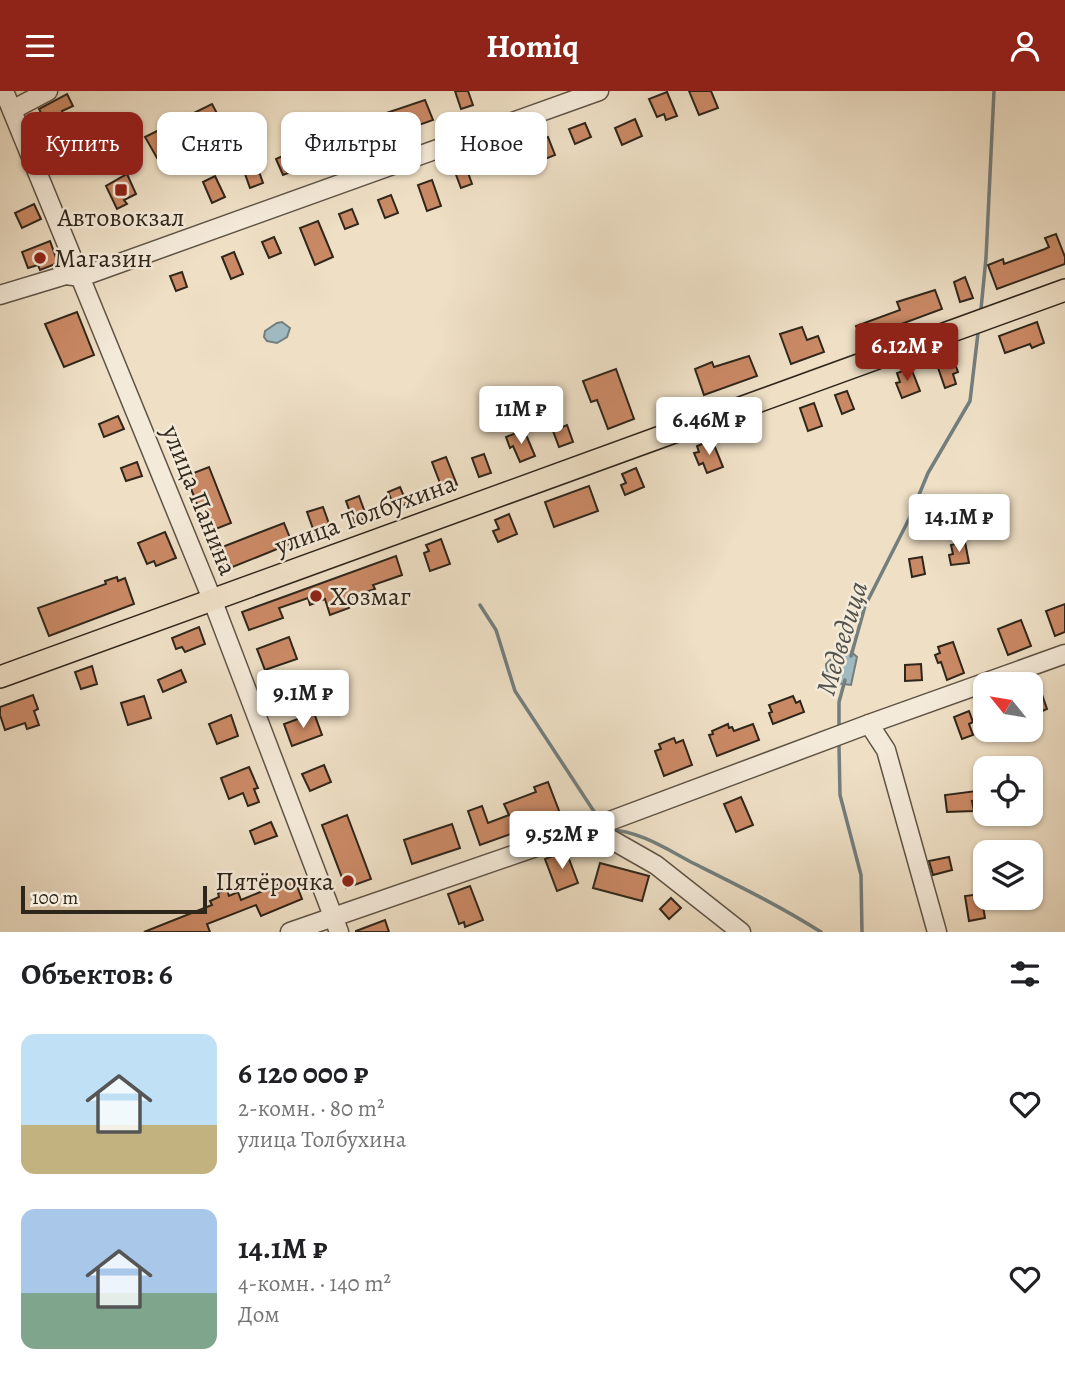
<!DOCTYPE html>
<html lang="ru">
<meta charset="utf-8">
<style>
:root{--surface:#fff;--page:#f6f6f6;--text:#202124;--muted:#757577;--accent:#8f2418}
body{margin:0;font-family:Alegreya,serif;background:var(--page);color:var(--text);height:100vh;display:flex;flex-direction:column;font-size:26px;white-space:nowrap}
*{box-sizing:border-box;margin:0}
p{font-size:23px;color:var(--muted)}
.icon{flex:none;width:38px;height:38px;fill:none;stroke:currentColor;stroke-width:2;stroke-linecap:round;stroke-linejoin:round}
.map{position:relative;height:841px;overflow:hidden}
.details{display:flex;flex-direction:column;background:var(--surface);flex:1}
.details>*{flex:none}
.guide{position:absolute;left:21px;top:21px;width:700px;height:63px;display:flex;gap:14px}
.needle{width:46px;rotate:300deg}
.fabs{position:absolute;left:973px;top:581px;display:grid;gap:14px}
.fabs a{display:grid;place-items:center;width:70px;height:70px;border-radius:14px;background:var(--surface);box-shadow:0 2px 5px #0004;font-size:35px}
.scale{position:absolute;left:21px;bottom:18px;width:186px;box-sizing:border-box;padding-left:7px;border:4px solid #2f261b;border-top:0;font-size:19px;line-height:24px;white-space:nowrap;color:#2f261b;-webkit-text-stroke:5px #f4ead9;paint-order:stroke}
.price{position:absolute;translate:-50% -60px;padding:0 16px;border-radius:7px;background:#fff;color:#222;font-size:23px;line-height:46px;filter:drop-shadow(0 2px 4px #0008)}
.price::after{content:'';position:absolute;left:50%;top:42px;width:21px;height:16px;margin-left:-10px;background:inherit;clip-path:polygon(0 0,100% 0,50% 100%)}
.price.current{background:var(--accent);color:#fff}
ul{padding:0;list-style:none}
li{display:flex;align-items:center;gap:21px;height:175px;padding:0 21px}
li span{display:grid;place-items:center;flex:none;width:196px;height:140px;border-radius:14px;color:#555}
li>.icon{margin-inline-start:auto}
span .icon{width:84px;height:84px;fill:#fffc;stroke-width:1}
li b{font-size:30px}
h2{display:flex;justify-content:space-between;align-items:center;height:84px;padding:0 21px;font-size:30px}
.pill{padding:0 24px;border-radius:14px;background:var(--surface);box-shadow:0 2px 5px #0004;font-size:24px;line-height:63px}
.pill.current{background:var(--accent);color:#fff}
header{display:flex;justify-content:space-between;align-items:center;height:91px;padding:0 21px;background:var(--accent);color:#fff;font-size:32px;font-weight:700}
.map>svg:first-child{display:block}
.water{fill:#a0b9c0;stroke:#737e7e;stroke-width:2}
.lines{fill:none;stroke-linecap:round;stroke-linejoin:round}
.stream{stroke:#737e7e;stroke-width:3.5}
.building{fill:#ca8965;stroke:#2f261b;stroke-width:2}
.minor-casing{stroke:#5f5446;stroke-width:21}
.major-casing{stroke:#2f261b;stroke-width:24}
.minor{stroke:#f4ead9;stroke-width:18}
.major{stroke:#eedfc5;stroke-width:21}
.poi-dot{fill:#8f2418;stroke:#f4ead9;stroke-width:2.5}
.labels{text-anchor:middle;stroke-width:5;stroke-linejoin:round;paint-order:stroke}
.poi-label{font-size:26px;fill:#2f261b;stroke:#f4ead9;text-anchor:start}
.street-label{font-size:26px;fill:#2f261b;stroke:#f4ead9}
.water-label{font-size:28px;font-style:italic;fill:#51524d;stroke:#f4ead9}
</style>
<header><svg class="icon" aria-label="menu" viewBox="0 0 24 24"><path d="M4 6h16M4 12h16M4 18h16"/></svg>Homiq<svg class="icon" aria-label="person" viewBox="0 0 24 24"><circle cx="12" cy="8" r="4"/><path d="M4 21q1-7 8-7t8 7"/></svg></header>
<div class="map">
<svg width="1065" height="841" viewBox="0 0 1065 841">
<rect width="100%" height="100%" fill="#eedfc5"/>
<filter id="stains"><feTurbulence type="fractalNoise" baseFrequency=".00286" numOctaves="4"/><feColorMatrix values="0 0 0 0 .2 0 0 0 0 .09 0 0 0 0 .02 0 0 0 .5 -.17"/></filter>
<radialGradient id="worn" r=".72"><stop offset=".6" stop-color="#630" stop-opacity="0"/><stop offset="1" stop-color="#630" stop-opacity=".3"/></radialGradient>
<!-- water -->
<g class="water">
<polygon points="282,231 290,237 287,246 277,252 267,250 264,246 265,240 277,232"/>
<polygon points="844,555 857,566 851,594 828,591 826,573"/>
</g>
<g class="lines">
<!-- stream -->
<g class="stream">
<polyline points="981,218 986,167 994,0"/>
<polyline points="480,514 496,539 515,600 597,725"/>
<polyline points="851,565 865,515 909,428 928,382 970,310 978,242"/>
<polyline points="839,634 839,611 845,589"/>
<polyline points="839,655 840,704 861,784 862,841"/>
<path d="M 609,739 C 638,739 668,759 693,772 C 737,794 780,815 821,841"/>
</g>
</g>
<!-- building -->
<g class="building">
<polygon points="455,0 468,0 473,14 461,18"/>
<polygon points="689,0 711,0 718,17 699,24"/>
<polygon points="667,1 677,25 666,29 664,23 657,26 649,8"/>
<polygon points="67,3 73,15 62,20 70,36 77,34 81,49 54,56 47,29 45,30 39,18"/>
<polygon points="425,9 433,29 391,44 383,23"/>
<polygon points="212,13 220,28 167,56 169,61 157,67 145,46"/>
<polygon points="635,28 642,45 622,54 615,37"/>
<polygon points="585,32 591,46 575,53 569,38"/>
<polygon points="322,46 330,65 318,70 310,51"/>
<polygon points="548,46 555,64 540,70 533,51"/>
<polygon points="508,60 514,76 499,82 493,67"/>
<polygon points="289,62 296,79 283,84 276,68"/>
<polygon points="257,75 263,92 250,97 244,80"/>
<polygon points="466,76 472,93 461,97 455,81"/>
<polygon points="127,83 136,103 124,109 127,113 117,118 106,95"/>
<polygon points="215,85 225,106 212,112 203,91"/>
<polygon points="432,89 441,115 427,120 418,94"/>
<polygon points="391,104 398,122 385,127 378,109"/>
<polygon points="34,113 41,128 22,137 15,122"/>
<polygon points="352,118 358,133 345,138 339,123"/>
<polygon points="318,130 333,166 315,174 300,137"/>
<polygon points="1056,143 1065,166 1065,173 997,198 988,174 1003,168 1004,173 1045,158 1049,156 1045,147"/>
<polygon points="274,146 281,162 269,167 262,151"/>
<polygon points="50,150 58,172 40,179 38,174 28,177 22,161"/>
<polygon points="234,161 243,183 231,188 222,166"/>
<polygon points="182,181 187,196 176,200 170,185"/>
<polygon points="965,186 973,207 960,211 954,191"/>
<polygon points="935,199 942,218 861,248 856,235 900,219 897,211"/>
<polygon points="77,221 94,264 64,276 45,233"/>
<polygon points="1037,231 1044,252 1032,257 1030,253 1005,262 999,245"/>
<polygon points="802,236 807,249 818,245 824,261 791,273 780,243"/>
<polygon points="951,262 958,281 953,283 956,293 945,297 935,268"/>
<polygon points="749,265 757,285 704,304 695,278 712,271 714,276"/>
<polygon points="911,277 920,300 902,307 896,292 900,291 897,282"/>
<polygon points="616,278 634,328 608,338 597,309 591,311 583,290"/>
<polygon points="847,300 854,318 842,323 835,304"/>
<polygon points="814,312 822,335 808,340 800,317"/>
<polygon points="118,325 124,338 104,346 99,333"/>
<polygon points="567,334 573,351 559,356 553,340"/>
<polygon points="524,339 535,365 520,371 513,355 510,357 506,346"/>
<polygon points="712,349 723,376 707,382 703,372 699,374 694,362 699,361 697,355"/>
<polygon points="484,363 491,382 479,386 472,367"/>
<polygon points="446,366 457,394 443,400 432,371"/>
<polygon points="137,371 142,385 126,390 121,377"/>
<polygon points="209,376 231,432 208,441 186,385"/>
<polygon points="636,377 644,396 625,404 621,394 626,392 622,383"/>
<polygon points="589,395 598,420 554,436 545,411"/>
<polygon points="400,396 407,413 395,417 388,401"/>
<polygon points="359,405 367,427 354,432 346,410"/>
<polygon points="323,416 332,441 316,446 307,421"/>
<polygon points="509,423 517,443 498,451 493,440 499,438 495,429"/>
<polygon points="284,432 292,452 225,479 217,458"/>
<polygon points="165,441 176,467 156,475 154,470 147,473 138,452"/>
<polygon points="441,448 450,473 430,480 424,462 429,460 426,454"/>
<polygon points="965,451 969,472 951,474 949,464 953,463 951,454"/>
<polygon points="396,465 402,484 373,494 375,498 346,508 349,517 330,524 325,508 310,514 308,507 279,517 283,527 249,539 242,521"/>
<polygon points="922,466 925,483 912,486 909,468"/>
<polygon points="117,486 118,490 125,487 134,513 49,545 38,517 106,493 105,490"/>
<polygon points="1065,513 1065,541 1055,545 1046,520"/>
<polygon points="1021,529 1031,555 1008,564 998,538"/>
<polygon points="199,536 205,553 185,561 182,556 176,558 172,547"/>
<polygon points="289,546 297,568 265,579 257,558"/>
<polygon points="953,551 964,582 947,589 941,571 938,572 935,564 940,562 938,556"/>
<polygon points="921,573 922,589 905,590 905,574"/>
<polygon points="92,575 97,593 81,598 75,581"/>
<polygon points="181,579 186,591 163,601 158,589"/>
<polygon points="1039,595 1047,618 1031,625 1031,598"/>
<polygon points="33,604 38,618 34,620 39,634 27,638 25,632 5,639 0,624 0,616"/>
<polygon points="144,605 151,627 128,634 121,612"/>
<polygon points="793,605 796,612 800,610 804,621 773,633 769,622 772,621 769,614"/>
<polygon points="969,620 973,631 969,633 973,644 962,648 954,626"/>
<polygon points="314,622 322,644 292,655 284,633"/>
<polygon points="231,624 238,645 217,653 209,633"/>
<polygon points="728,633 729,637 732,636 734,640 753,633 759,649 717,665 709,644 713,643 712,640"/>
<polygon points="674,647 676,652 683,649 692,674 664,685 655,660 661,658 659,653"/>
<polygon points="324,674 331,691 310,700 302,683"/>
<polygon points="249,676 258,697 254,698 259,711 248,715 243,702 229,708 221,687"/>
<polygon points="548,691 561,725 480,754 468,720 482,715 488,732 509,724 504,713 536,701 534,696"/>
<polygon points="984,699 985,709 972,710 974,720 947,721 945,704"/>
<polygon points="741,706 753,734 736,741 724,713"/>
<polygon points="347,724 371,788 346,797 322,734"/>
<polygon points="271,731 277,745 255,753 250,740"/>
<polygon points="452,733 460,757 412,773 404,749"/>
<polygon points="566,760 578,792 557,800 545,768"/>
<polygon points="949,766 952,779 933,784 929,770"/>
<polygon points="600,772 649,785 642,810 593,797"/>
<polygon points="294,787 302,808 261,825 256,814 207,833 210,841 144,841 212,814 210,810 219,806 218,802 227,799 229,805 238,801 241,809"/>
<polygon points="470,795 483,829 465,836 464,831 459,833 448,803"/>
<polygon points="981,803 985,827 969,830 965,805"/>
<polygon points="671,807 681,817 669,828 660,818"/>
<polygon points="385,829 389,841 356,841 356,840"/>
</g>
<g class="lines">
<!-- minor casing -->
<g class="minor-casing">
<g id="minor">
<polyline points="4,0 212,508 339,841"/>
<polyline points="12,19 48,0"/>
<polyline points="0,204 66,184 81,186 599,0"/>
<polyline points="869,633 886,659 937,841"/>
<polyline points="591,737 656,774 741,841"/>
<polyline points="290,841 591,737 869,633 1065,563"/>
</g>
</g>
<!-- major casing -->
<g class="major-casing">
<polyline id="major" points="0,586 1065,199"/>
</g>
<!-- minor -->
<use href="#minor" class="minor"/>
<!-- major -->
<use href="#major" class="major"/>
</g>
<!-- markers -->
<g class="poi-dot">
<rect x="114" y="92" width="14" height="14" rx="3.5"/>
<circle cx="40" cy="167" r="7"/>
<circle cx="316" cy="505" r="7"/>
<circle cx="348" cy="790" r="7"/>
</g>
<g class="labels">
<!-- poi labels -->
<g class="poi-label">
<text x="121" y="135" text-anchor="middle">Автовокзал</text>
<text x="54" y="176">Магазин</text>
<text x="330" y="514">Хозмаг</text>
<text x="334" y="799" text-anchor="end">Пятёрочка</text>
</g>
<!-- street labels -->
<g class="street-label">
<text transform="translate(200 409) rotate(68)" y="9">улица Панина</text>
<text transform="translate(365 423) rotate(-20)" y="9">улица Толбухина</text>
</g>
<!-- water labels -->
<g class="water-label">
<text transform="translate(841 547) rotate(-73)" y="10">Медведица</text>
</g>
</g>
<rect width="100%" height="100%" filter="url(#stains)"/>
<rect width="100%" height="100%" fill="url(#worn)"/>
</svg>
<div class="fabs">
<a><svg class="needle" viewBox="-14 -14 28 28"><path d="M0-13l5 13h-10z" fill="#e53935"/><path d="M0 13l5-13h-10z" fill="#757577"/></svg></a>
<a><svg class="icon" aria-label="locate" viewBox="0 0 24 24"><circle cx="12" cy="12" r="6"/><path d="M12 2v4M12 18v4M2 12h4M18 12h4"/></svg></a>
<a><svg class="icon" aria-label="layers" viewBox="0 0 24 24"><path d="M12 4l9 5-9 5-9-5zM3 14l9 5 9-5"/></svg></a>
</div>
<div class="scale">100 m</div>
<b class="price current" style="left:907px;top:292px">6.12M ₽</b>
<b class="price" style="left:521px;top:355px">11M ₽</b>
<b class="price" style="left:709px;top:366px">6.46M ₽</b>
<b class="price" style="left:959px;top:463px">14.1M ₽</b>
<b class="price" style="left:303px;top:639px">9.1M ₽</b>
<b class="price" style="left:562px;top:780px">9.52M ₽</b>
<div class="guide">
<a class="pill current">Купить</a>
<a class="pill">Снять</a>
<a class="pill">Фильтры</a>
<a class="pill">Новое</a>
</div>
</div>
<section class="details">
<h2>Объектов: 6<svg class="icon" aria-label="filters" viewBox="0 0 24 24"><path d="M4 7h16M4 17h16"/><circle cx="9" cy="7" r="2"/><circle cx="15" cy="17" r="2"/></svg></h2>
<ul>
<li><span style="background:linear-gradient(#bfe0f5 65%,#c2b280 0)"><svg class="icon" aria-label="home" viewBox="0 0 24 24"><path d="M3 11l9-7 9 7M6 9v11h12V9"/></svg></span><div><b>6 120 000 ₽</b><p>2-комн. · 80 m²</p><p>улица Толбухина</p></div><svg class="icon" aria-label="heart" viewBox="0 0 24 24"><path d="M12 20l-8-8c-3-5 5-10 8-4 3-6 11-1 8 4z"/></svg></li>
<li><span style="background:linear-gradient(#a9c7e8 60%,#7fa58c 0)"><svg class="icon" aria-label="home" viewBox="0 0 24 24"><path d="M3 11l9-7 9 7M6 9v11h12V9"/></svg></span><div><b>14.1M ₽</b><p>4-комн. · 140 m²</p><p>Дом</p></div><svg class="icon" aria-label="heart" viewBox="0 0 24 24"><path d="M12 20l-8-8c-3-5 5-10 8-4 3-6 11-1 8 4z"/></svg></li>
</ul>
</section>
